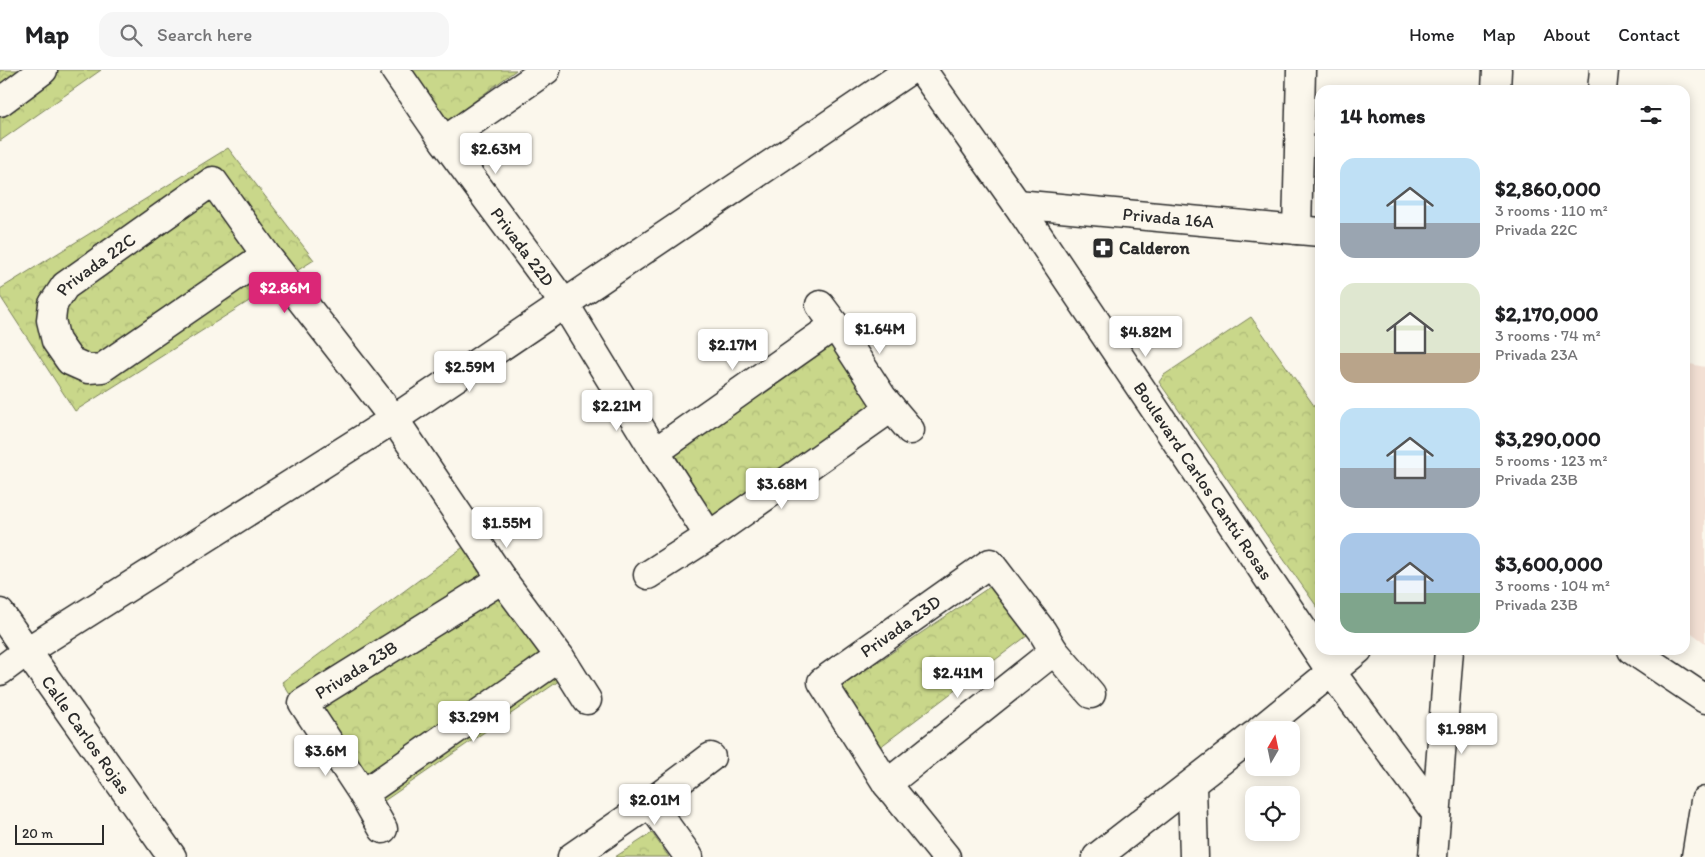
<!DOCTYPE html>
<meta charset="utf-8">
<style>
:root{--surface:#fff;--page:#f6f6f6;--text:#202124;--muted:#757577;--line:#e0e0e0;--accent:#db2777}
body{margin:0;font-family:Itim,sans-serif;background:var(--page);color:var(--text);height:100vh;display:flex;flex-direction:column;font-size:19px;white-space:nowrap}
*{box-sizing:border-box;margin:0}
p{font-size:16px;color:var(--muted)}
.icon{flex:none;width:28px;height:28px;fill:none;stroke:currentColor;stroke-width:2;stroke-linecap:round;stroke-linejoin:round}
.map{position:relative;flex:1;overflow:hidden}
.panel{position:absolute;left:1315px;top:15px;width:375px;height:570px;display:flex;flex-direction:column;background:var(--surface);border-radius:15px;box-shadow:0 2px 12px #0003}
.panel>*{flex:none}
.needle{width:32px;rotate:9deg}
.fabs{position:absolute;left:1245px;top:651px;display:grid;gap:10px}
.fabs a{display:grid;place-items:center;width:55px;height:55px;border-radius:10px;background:var(--surface);box-shadow:0 2px 12px #0003;font-size:25px}
.scale{position:absolute;left:15px;bottom:12px;width:89px;box-sizing:border-box;padding-left:5px;border:2px solid #2b2b2b;border-top:0;font-size:14px;line-height:18px;white-space:nowrap;color:#2b2b2b;-webkit-text-stroke:4px #fbf7ec;paint-order:stroke}
.price{position:absolute;translate:-50% -42px;padding:0 11px;border-radius:5px;background:#fff;color:#222;font-size:16px;line-height:32px;filter:drop-shadow(0 1px 2px #0008)}
.price::after{content:'';position:absolute;left:50%;top:30px;width:15px;height:11px;margin-left:-8px;background:inherit;clip-path:polygon(0 0,100% 0,50% 100%)}
.price.active{background:var(--accent);color:#fff}
ul{padding:0;list-style:none}
li{display:flex;align-items:center;gap:15px;height:125px;padding:0 25px}
li span{display:grid;place-items:center;flex:none;width:140px;height:100px;border-radius:15px;color:#555}
li>.icon{margin-inline-start:auto}
span .icon{width:60px;height:60px;fill:#fffc;stroke-width:1}
li b{font-size:21px}
h2{display:flex;justify-content:space-between;align-items:center;height:60px;padding:0 25px;font-size:21px}
header{display:flex;align-items:center;gap:30px;box-sizing:border-box;height:70px;padding:0 25px;background:var(--surface);border-bottom:1px solid var(--line)}
header strong{font-size:24px}
nav{display:flex;gap:28px;margin-inline-start:auto;font-size:18px}
.search{width:350px;height:45px;background:var(--page);display:flex;align-items:center;gap:12px;box-sizing:border-box;padding:0 18px;border-radius:15px;color:var(--muted);font-size:19px}
.map>svg:first-child{display:block}
.built{fill:#f3e0d4}
.park{fill:url(#park-crowns);stroke:#7a815a}
.lines{fill:none;stroke-linecap:round;stroke-linejoin:round}
.minor-casing{stroke:#2b2b2b;stroke-width:31}
.minor{stroke:#fbf7ec;stroke-width:28}
.labels{text-anchor:middle;stroke-width:4.5;stroke-linejoin:round;paint-order:stroke}
.street-label{font-size:18px;fill:#2b2b2b;stroke:#fbf7ec}
.poi-label{font-size:18px;font-weight:bold;fill:#2b2b2b;stroke:#fbf7ec;text-anchor:start}
</style>
<header>
<strong>Map</strong>
<div class="search"><svg class="icon" aria-label="search" viewBox="0 0 24 24"><circle cx="10" cy="10" r="6"/><path d="M15 15l6 6"/></svg>Search here</div>
<nav><a>Home</a><a>Map</a><a>About</a><a>Contact</a></nav>
</header>
<div class="map">
<svg width="1705" height="787" viewBox="0 0 1705 787">
<defs>
<pattern id="park-crowns" width="20" height="18" patternUnits="userSpaceOnUse" patternTransform="scale(1.25)"><rect width="20" height="18" fill="#c9d78a"/><path d="M2 6a3 3 0 1 1 6 0M12 15a3 3 0 1 1 6 0" fill="none" stroke="#adb977"/></pattern>
</defs>
<rect width="100%" height="100%" fill="#fbf7ec"/>
<filter id="ink" filterUnits="userSpaceOnUse"><feTurbulence type="fractalNoise" baseFrequency=".02" numOctaves="2"/><feDisplacementMap in="SourceGraphic" scale="10" xChannelSelector="R" yChannelSelector="G"/><feConvolveMatrix kernelMatrix="1 2 1 2 8 2 1 2 1" color-interpolation-filters="sRGB"/></filter>
<g filter="url(#ink)">
<!-- built -->
<polygon class="built" points="1685,293 1705,297 1705,573 1685,558"/>
<!-- park -->
<g class="park">
<polygon points="0,0 101,0 0,71"/>
<polygon points="409,0 516,0 444,54"/>
<polygon points="228,78 314,190 75,341 0,226 0,219"/>
<polygon points="1251,247 1320,344 1320,541 1159,312 1164,305"/>
<polygon points="839,268 884,329 714,450 674,383"/>
<polygon points="474,469 569,604 365,744 282,612"/>
<polygon points="1009,504 1040,556 876,680 836,620"/>
<polygon points="652,763 669,787 615,787"/>
</g>
<g class="lines">
<!-- minor casing -->
<g class="minor-casing">
<g id="minor">
<path id="s1" d="M 395,0 L 444,71 L 564,233 L 655,382 L 709,466"/>
<path id="s2" d="M 922,0 L 1017,134 L 1332,603 L 1436,743"/>
<polyline points="1496,20 1497,0"/>
<polyline points="1602,20 1604,0"/>
<polyline points="0,32 43,0"/>
<polyline points="444,71 546,0"/>
<path id="s3" d="M 1017,134 L 1320,162"/>
<polyline points="1297,160 1301,0"/>
<path id="s4" d="M 266,185 L 102,298 L 88,299 L 70,291 L 56,271 L 51,250 L 53,234 L 65,216 L 213,111 L 266,185 L 394,349 L 502,509 L 560,587 L 587,630"/>
<polyline points="820,235 835,255 882,327 910,360"/>
<polyline points="655,382 835,255"/>
<polyline points="648,505 709,466 891,338"/>
<path id="s5" d="M 0,543 L 172,787"/>
<polyline points="1632,580 1705,629"/>
<polyline points="0,601 27,581 394,349 910,0"/>
<polyline points="1260,660 1358,580"/>
<polyline points="887,714 1054,581"/>
<polyline points="1192,715 1194,787"/>
<polyline points="363,724 560,587"/>
<polyline points="650,733 689,787"/>
<path id="s6" d="M 383,759 L 363,724 L 303,633 L 502,509"/>
<polyline points="572,787 650,733 711,687"/>
<path id="s7" d="M 946,787 L 887,714 L 822,612 L 990,493 L 1042,561 L 1054,581 L 1091,624"/>
<polyline points="1097,787 1254,665"/>
<polyline points="1433,787 1449,580"/>
<polyline points="1696,787 1705,731"/>
</g>
</g>
<!-- minor -->
<use href="#minor" class="minor"/>
</g>
</g>
<!-- icons -->
<defs>
<g id="pharmacy-square" transform="scale(1.125)"><rect x="-9" y="-9" width="18" height="18" rx="4" fill="#2b2b2b" stroke="#fbf7ec"/><path d="M-2-6h4v4h4v4h-4v4h-4v-4h-4v-4h4Z" fill="#fff"/></g>
</defs>
<g fill-rule="evenodd">
<use href="#pharmacy-square" x="1103" y="178"/>
</g>
<g class="labels">
<!-- street labels -->
<g class="street-label">
<text dy="6" stroke="none"><textPath href="#s3" startOffset="152">Privada 16A</textPath></text>
<text dy="6" stroke="none"><textPath href="#s1" startOffset="218">Privada 22D</textPath></text>
<text dy="6" stroke="none"><textPath href="#s4" startOffset="354">Privada 22C</textPath></text>
<text dy="6" stroke="none"><textPath href="#s2" startOffset="498">Boulevard Carlos Cantú Rosas</textPath></text>
<text dy="6" stroke="none"><textPath href="#s7" startOffset="311">Privada 23D</textPath></text>
<text dy="6" stroke="none"><textPath href="#s6" startOffset="212">Privada 23B</textPath></text>
<text dy="6" stroke="none"><textPath href="#s5" startOffset="149">Calle Carlos Rojas</textPath></text>
</g>
<!-- poi labels -->
<g class="poi-label">
<text x="1119" y="184">Calderon</text>
</g>
</g>
</svg>
<div class="fabs">
<a><svg class="needle" viewBox="-14 -14 28 28"><path d="M0-13l5 13h-10z" fill="#e53935"/><path d="M0 13l5-13h-10z" fill="#757577"/></svg></a>
<a><svg class="icon" aria-label="locate" viewBox="0 0 24 24"><circle cx="12" cy="12" r="6"/><path d="M12 2v4M12 18v4M2 12h4M18 12h4"/></svg></a>
</div>
<div class="scale">20 m</div>
<b class="price" style="left:496px;top:105px">$2.63M</b>
<b class="price active" style="left:285px;top:244px">$2.86M</b>
<b class="price" style="left:880px;top:285px">$1.64M</b>
<b class="price" style="left:1146px;top:288px">$4.82M</b>
<b class="price" style="left:733px;top:301px">$2.17M</b>
<b class="price" style="left:470px;top:323px">$2.59M</b>
<b class="price" style="left:617px;top:362px">$2.21M</b>
<b class="price" style="left:782px;top:440px">$3.68M</b>
<b class="price" style="left:507px;top:479px">$1.55M</b>
<b class="price" style="left:958px;top:629px">$2.41M</b>
<b class="price" style="left:474px;top:673px">$3.29M</b>
<b class="price" style="left:1462px;top:685px">$1.98M</b>
<b class="price" style="left:326px;top:707px">$3.6M</b>
<b class="price" style="left:655px;top:756px">$2.01M</b>
<section class="panel">
<h2>14 homes<svg class="icon" aria-label="filters" viewBox="0 0 24 24"><path d="M4 7h16M4 17h16"/><circle cx="9" cy="7" r="2"/><circle cx="15" cy="17" r="2"/></svg></h2>
<ul>
<li><span style="background:linear-gradient(#bfe0f5 65%,#9aa5b1 0)"><svg class="icon" aria-label="home" viewBox="0 0 24 24"><path d="M3 11l9-7 9 7M6 9v11h12V9"/></svg></span><div><b>$2,860,000</b><p>3 rooms · 110 m²</p><p>Privada 22C</p></div></li>
<li><span style="background:linear-gradient(#dfe7d0 70%,#b9a48a 0)"><svg class="icon" aria-label="home" viewBox="0 0 24 24"><path d="M3 11l9-7 9 7M6 9v11h12V9"/></svg></span><div><b>$2,170,000</b><p>3 rooms · 74 m²</p><p>Privada 23A</p></div></li>
<li><span style="background:linear-gradient(#bfe0f5 60%,#9aa5b1 0)"><svg class="icon" aria-label="home" viewBox="0 0 24 24"><path d="M3 11l9-7 9 7M6 9v11h12V9"/></svg></span><div><b>$3,290,000</b><p>5 rooms · 123 m²</p><p>Privada 23B</p></div></li>
<li><span style="background:linear-gradient(#a9c7e8 60%,#7fa58c 0)"><svg class="icon" aria-label="home" viewBox="0 0 24 24"><path d="M3 11l9-7 9 7M6 9v11h12V9"/></svg></span><div><b>$3,600,000</b><p>3 rooms · 104 m²</p><p>Privada 23B</p></div></li>
</ul>
</section>
</div>
